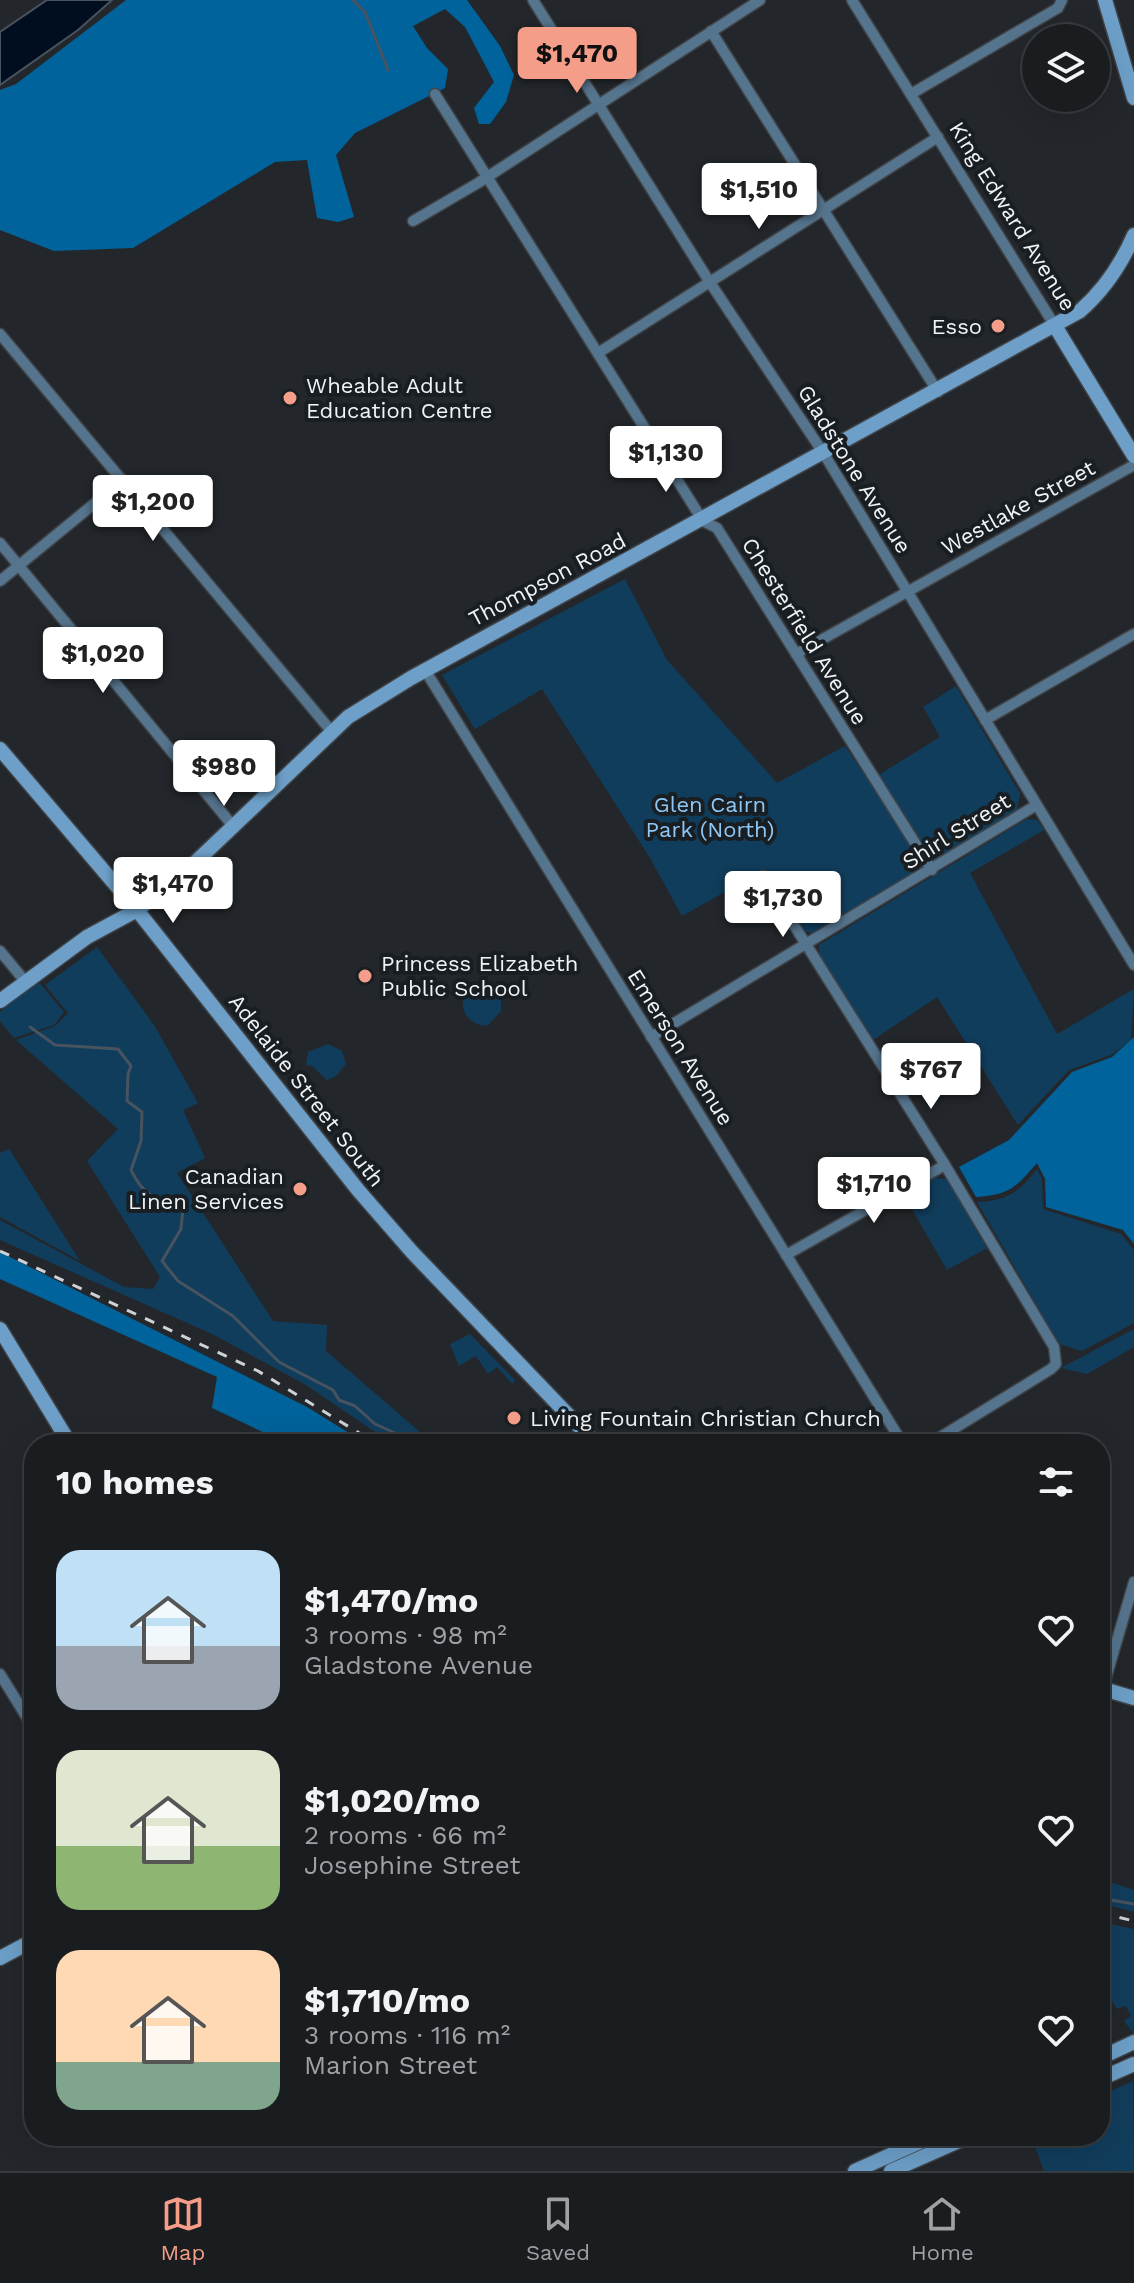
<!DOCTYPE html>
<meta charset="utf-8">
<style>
:root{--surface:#1a1d20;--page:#232629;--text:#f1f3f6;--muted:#9fa2a5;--line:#383b3e;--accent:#f49e89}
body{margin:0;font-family:"Work Sans",sans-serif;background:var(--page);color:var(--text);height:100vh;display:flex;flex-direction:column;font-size:30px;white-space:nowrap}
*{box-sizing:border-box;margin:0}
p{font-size:26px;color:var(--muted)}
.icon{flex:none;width:44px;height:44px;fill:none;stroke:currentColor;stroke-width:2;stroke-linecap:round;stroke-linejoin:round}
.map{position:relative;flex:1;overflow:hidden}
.details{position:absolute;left:24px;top:1434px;width:1086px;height:712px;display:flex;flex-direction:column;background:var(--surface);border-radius:32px;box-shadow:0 8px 32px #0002,0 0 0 2px var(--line)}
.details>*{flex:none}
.fabs{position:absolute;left:1022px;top:24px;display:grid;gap:16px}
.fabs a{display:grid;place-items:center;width:88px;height:88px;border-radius:50%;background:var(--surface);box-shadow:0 8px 32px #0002,0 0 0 2px var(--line);font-size:40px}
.price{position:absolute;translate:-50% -68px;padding:0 18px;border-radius:8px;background:#fff;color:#222;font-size:26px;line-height:52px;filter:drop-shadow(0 2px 4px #0008)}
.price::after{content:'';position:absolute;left:50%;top:48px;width:24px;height:18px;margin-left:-12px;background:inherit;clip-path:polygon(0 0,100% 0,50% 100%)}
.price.on{background:var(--accent);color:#111}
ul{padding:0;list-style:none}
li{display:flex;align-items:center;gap:24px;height:200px;padding:0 32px}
li span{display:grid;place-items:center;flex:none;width:224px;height:160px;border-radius:24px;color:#555}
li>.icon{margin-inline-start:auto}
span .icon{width:96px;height:96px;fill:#fffc;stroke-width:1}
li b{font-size:34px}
h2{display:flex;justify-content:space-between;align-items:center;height:96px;padding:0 32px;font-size:34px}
.menu{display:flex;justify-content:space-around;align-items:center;height:112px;border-top:2px solid var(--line);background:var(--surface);font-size:22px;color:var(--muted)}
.menu a{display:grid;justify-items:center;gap:4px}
.menu .on{color:var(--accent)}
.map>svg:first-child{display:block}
.green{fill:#113d5c}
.forest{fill:#00639b}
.water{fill:#000e1f;stroke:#485360;stroke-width:2}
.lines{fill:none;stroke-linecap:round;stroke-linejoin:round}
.stream{stroke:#485360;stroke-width:3}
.street-casing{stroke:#404448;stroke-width:13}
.secondary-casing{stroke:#404448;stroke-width:17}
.street{stroke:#55748d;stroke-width:10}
.secondary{stroke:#6d9fc8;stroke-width:14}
.rail{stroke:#cfd2d5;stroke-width:3;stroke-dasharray:10 10;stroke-linecap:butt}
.poi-dot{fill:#f49e89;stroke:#191e22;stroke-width:3}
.labels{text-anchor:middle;stroke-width:8;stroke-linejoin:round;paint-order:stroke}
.street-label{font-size:22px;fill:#f1f4f7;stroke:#191e22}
.poi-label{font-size:22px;fill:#f1f4f7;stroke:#191e22;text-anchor:start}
.park-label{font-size:22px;fill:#8ec7f6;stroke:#191e22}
</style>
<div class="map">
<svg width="1134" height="2171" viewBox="0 0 1134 2171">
<rect width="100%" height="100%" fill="#23272b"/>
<!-- green -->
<g class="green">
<polygon points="625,579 667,660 777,783 845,746 869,781 940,737 923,707 956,686 1020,793 1017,811 814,934 805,931 764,870 682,916 650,858 542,689 475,729 442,675"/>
<polygon points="1027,819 1037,820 1044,830 970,873 1057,1034 1134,989 1131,1040 1111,1055 1069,1070 1018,1125 937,997 873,1040 819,954 819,945"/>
<polygon points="97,947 154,1025 198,1103 183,1110 205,1158 177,1173 273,1321 327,1325 326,1351 434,1444 393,1444 306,1385 212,1334 0,1240 0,1220 124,1287 153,1289 160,1277 87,1161 118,1129 16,1040 55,1026 68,1013 45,985"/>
<polygon points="37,980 64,1012 54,1025 14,1038 0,1021 0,1012"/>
<path d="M 486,982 L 501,1001 L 501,1011 L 487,1026 C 468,1025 458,1010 465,992 Z"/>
<polygon points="328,1044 342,1051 346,1064 336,1076 327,1080 312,1066 306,1065 308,1052"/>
<polygon points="9,1149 80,1261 0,1217 0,1153"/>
<path d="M 1037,1169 L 1042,1179 L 1043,1209 L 1121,1234 L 1134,1250 L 1134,1323 L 1082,1351 L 1059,1344 L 977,1202 C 1006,1201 1020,1192 1037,1169 Z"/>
<polygon points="934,1178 947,1179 987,1248 947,1270 904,1195"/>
<polygon points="1134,1329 1134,1347 1087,1374 1061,1368"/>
<polygon points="470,1334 515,1380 512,1384 497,1367 488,1374 476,1356 459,1366 450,1344"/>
<polygon points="1100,1879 1134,1890 1134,1912 1100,1903"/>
<polygon points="1100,1922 1134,1929 1134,2034 1124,2021 1131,2016 1126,2006 1117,2009 1100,1981"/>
<polygon points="1133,2081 1134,2171 1044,2171 1031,2136 1100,2136 1100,2096"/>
</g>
<!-- forest -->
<g class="forest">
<polygon points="126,0 467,0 500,46 514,75 506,102 490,124 479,124 474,108 494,82 465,27 445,9 413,26 427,48 448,69 445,88 355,133 336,155 354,217 338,222 317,218 307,160 275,162 133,248 54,251 0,230 0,90 16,84"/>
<path d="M 1134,1037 L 1134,1244 L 1123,1230 L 1046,1207 L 1045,1179 L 1037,1163 C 1016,1187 1010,1195 976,1197 L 959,1167 L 1009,1140 L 1072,1072 L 1112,1057 Z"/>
<polygon points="0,1252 307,1407 367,1444 288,1444 212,1408 217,1377 0,1279"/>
</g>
<!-- water -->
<polygon class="water" points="47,0 112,0 78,30 0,85 0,32"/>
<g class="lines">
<!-- stream -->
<g class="stream">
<polyline points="353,0 365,12 388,70"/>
<path d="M 30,1027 L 55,1045 L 118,1049 L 131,1066 L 128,1074 L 127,1101 L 142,1112 L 141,1141 L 131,1170 C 144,1197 156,1199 183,1208 L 181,1229 L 162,1261 L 178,1281 L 233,1316 L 279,1362 L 333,1390 L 339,1400 L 355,1406 L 375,1424 L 395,1433"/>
<polyline points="1100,1898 1134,1904"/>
</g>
<!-- street casing -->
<g class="street-casing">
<g id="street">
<polyline points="533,0 709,281 824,454 1134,965"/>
<polyline points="852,0 1055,326"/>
<polyline points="711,31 938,392"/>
<polyline points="435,94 703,521 717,528 932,870"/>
<polyline points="911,94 1058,8 1062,0"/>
<polyline points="413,221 478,183 760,0"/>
<polyline points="0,334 332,732"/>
<polyline points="598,353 938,137"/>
<polyline points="0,543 233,826"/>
<polyline points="0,581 123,480"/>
<polyline points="796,654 1134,465"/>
<polyline points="425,670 903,1444"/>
<polyline points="985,720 1134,634"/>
<polyline points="763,876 945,1165 1054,1347 1056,1364 1051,1369 929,1444"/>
<polyline points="0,951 24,980"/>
<polyline points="651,1037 1035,806"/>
<polyline points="786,1255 945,1165"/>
<polyline points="0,1674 34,1729"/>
<polyline points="1103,1688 1134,1582"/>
</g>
</g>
<!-- secondary casing -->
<g class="secondary-casing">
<g id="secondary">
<polyline points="1105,0 1134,98"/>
<polyline points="1055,326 1134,456"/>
<polyline points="0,749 137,910 358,1190 412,1252 596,1444"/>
<path d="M 0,1001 L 87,937 L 137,910 L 182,875 L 348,717 L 411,678 L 1080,311 C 1105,289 1121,265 1134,235"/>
<polyline points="0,1329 70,1444"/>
<polyline points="1100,1688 1134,1698"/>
<polyline points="0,1958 34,1940"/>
<polyline points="1100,2058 1134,2042"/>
<polyline points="1100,2079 1134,2064"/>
<polyline points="855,2171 933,2136"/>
<polyline points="891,2171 970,2136"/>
</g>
</g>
<!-- street -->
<use href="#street" class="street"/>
<!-- secondary -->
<use href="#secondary" class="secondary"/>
<!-- rail -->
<g class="rail">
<polyline points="0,1251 258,1371 377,1444"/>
<polyline points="1100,1913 1134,1921"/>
</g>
</g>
<!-- markers -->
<g class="poi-dot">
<circle cx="998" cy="326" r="8"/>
<circle cx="290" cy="398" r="8"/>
<circle cx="365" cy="976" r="8"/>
<circle cx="300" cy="1189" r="8"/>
<circle cx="514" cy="1418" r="8"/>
</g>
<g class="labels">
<!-- street labels -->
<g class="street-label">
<text transform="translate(1013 216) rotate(58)" y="8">King Edward Avenue</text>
<text transform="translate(855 469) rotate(58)" y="8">Gladstone Avenue</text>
<text transform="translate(1018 507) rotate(-29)" y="8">Westlake Street</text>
<text transform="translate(547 579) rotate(-28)" y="8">Thompson Road</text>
<text transform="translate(805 631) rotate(58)" y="8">Chesterfield Avenue</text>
<text transform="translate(956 831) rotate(-32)" y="8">Shirl Street</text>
<text transform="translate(681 1047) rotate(58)" y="8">Emerson Avenue</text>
<text transform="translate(307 1090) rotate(52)" y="8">Adelaide Street South</text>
</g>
<!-- poi labels -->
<g class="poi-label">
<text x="982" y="334" text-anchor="end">Esso</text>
<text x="306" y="393">Wheable Adult<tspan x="306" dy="25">Education Centre</tspan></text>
<text x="381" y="971">Princess Elizabeth<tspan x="381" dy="25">Public School</tspan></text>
<text x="284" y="1184" text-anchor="end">Canadian<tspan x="284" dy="25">Linen Services</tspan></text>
<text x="530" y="1426">Living Fountain Christian Church</text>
</g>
<!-- park labels -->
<g class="park-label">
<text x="710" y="812">Glen Cairn<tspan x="710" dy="25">Park (North)</tspan></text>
</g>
</g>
</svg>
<div class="fabs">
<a><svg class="icon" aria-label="layers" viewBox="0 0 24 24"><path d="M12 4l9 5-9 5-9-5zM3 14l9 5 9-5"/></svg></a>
</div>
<b class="price on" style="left:577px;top:95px">$1,470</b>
<b class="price" style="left:759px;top:231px">$1,510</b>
<b class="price" style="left:666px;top:494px">$1,130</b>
<b class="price" style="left:153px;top:543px">$1,200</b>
<b class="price" style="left:103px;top:695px">$1,020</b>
<b class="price" style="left:224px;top:808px">$980</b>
<b class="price" style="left:173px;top:925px">$1,470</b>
<b class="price" style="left:783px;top:939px">$1,730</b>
<b class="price" style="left:931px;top:1111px">$767</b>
<b class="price" style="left:874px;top:1225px">$1,710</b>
<section class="details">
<h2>10 homes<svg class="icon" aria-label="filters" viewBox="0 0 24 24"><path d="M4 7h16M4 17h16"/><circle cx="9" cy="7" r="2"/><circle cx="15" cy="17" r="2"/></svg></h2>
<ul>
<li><span style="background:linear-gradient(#bfe0f5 60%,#9aa5b1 0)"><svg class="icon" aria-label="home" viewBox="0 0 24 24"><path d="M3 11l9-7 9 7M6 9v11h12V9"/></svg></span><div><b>$1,470/mo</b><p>3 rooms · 98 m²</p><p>Gladstone Avenue</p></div><svg class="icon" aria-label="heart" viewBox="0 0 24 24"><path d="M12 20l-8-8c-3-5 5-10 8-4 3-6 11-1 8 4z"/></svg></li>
<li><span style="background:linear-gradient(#dfe7d0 60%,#8fb573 0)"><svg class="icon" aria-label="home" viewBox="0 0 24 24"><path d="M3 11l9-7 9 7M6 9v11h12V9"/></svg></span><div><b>$1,020/mo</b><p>2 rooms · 66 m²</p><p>Josephine Street</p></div><svg class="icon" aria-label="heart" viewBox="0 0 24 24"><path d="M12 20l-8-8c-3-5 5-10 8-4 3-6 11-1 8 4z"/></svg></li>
<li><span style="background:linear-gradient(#ffd9b3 70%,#7fa58c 0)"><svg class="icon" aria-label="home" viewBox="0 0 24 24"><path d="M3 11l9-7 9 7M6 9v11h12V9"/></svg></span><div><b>$1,710/mo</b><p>3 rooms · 116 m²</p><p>Marion Street</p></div><svg class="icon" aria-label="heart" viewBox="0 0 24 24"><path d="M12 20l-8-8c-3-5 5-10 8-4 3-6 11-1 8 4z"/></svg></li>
</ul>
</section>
</div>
<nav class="menu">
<a class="on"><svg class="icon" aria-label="map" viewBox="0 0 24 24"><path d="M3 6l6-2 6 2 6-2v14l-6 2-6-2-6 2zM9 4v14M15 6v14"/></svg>Map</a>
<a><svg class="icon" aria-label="saved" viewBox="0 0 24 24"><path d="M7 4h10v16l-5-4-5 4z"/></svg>Saved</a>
<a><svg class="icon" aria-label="home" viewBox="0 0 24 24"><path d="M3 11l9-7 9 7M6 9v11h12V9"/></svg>Home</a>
</nav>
